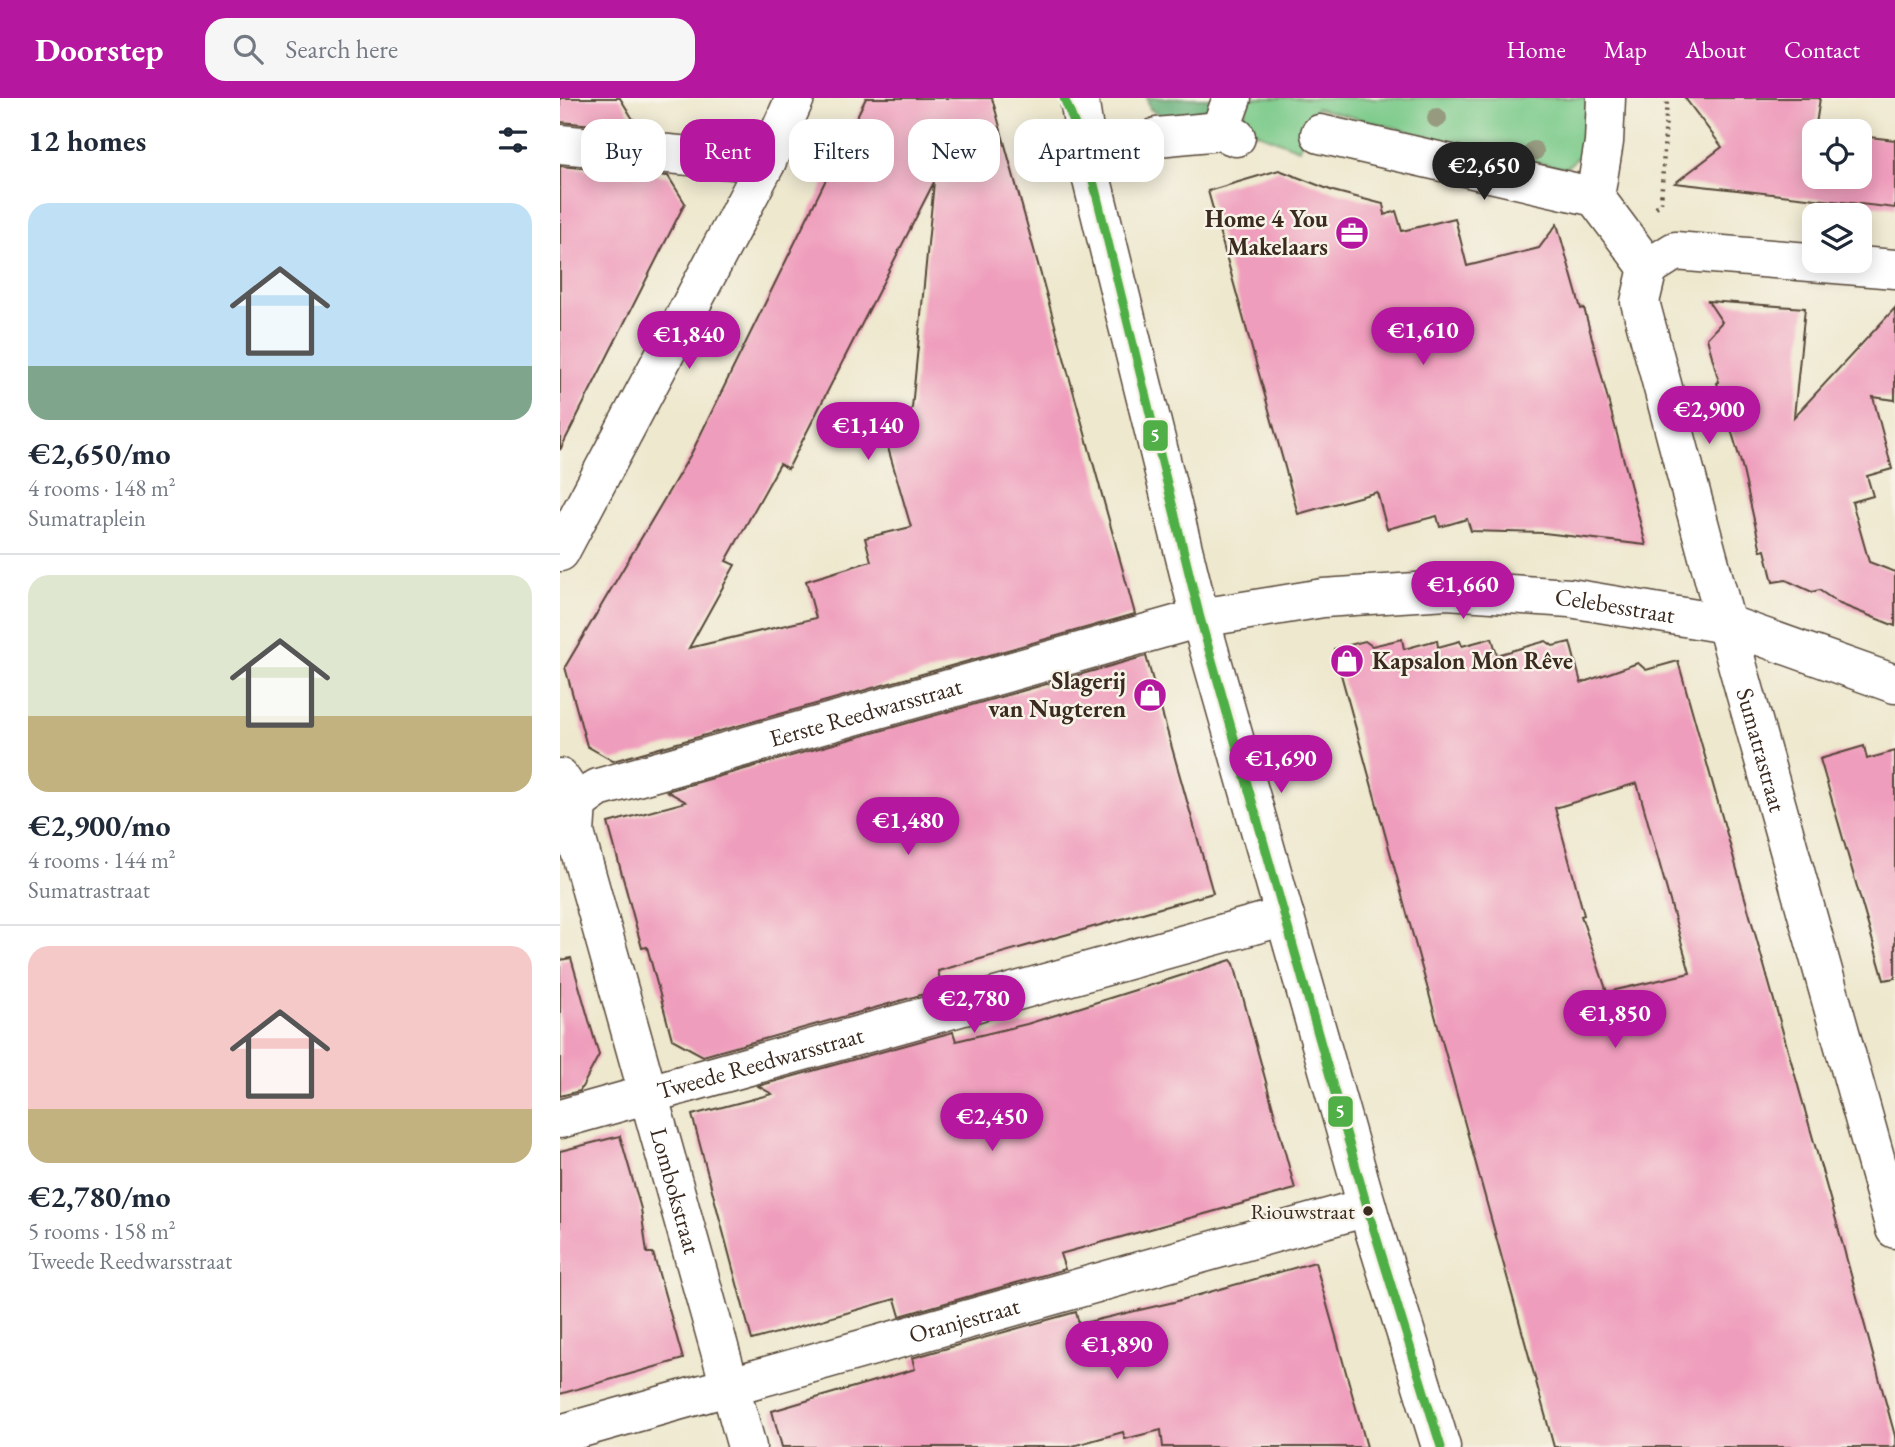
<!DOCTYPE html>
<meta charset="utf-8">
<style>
:root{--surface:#fff;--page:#f6f6f7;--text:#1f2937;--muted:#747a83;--line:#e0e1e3;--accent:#b5179e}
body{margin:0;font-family:"EB Garamond",serif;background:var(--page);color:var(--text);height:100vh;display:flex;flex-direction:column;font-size:26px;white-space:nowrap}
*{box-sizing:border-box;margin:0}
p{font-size:23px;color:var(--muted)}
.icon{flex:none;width:38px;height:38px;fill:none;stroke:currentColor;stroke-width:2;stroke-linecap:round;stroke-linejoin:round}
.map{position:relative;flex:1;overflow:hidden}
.panel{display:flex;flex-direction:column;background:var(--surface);width:560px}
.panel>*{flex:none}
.hud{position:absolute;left:21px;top:21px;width:665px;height:63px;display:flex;gap:14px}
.buttons{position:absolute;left:1242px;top:21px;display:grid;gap:14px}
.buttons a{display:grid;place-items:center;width:70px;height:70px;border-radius:14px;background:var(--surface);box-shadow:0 4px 18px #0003;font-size:35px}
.price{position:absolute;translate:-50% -60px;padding:0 16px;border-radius:24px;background:var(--accent);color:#fff;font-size:23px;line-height:46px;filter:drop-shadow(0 2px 4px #0008)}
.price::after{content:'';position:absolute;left:50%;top:42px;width:21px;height:16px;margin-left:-10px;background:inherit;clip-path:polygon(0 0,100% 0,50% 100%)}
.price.current{background:#222;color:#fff}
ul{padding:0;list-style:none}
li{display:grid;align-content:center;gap:14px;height:371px;padding:0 28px}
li+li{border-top:2px solid var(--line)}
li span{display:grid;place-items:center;height:217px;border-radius:21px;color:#555}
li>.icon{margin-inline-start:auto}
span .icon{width:126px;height:126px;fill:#fffc;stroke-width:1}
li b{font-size:30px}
h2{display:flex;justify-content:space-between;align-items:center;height:84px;padding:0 28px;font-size:30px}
.chip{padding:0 24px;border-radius:21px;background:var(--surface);box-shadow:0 4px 18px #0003;font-size:24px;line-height:63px}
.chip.current{background:var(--accent);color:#fff}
header{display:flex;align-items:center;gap:42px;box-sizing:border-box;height:98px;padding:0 35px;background:var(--accent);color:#fff}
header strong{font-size:33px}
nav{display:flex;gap:38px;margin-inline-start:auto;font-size:24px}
.search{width:490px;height:63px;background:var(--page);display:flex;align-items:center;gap:18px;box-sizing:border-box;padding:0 24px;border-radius:21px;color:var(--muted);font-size:26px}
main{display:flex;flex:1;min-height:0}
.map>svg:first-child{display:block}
.green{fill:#7bca8a;stroke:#5b7a54;stroke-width:2}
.forest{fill:#64ae76;stroke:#506c4a;stroke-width:2}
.building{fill:#ef9dbc;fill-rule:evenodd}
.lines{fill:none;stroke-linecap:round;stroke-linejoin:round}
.minor-casing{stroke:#564638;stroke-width:41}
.path{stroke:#564638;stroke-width:4.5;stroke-dasharray:2 5;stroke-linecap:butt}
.minor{stroke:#fff;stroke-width:38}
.bus-1-casing{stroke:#f7f3e8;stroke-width:14}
.bus-1{stroke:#50af46;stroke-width:9}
.tree{fill:#969a7f}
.bus-dot{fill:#3b2a1e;stroke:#f7f3e8;stroke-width:2.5}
.labels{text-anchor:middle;stroke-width:5;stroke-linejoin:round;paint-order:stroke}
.bus-label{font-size:22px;fill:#3b2a1e;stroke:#f7f3e8;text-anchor:end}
.poi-label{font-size:24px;font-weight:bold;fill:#3b2a1e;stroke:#f7f3e8;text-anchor:end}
.street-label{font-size:24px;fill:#3b2a1e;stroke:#f7f3e8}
.line-badge{stroke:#f7f3e8;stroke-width:2.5}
.badge-label{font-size:19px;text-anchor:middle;font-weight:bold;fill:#fff}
</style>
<header>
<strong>Doorstep</strong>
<div class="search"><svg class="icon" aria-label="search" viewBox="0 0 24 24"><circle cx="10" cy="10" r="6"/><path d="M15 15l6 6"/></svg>Search here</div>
<nav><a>Home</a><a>Map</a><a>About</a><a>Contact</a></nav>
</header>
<main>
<section class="panel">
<h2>12 homes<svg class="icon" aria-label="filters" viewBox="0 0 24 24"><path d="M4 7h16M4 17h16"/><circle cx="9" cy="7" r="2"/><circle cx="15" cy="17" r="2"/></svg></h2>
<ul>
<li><span style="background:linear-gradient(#bfe0f5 75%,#7fa58c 0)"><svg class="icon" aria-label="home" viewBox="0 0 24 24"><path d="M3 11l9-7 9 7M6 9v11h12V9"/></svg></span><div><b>€2,650/mo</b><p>4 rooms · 148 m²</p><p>Sumatraplein</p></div></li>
<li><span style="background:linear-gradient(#dfe7d0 65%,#c2b280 0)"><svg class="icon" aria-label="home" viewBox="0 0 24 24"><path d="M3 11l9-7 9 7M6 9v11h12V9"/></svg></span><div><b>€2,900/mo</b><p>4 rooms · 144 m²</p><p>Sumatrastraat</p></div></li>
<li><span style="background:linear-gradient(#f6c9c9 75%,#c2b280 0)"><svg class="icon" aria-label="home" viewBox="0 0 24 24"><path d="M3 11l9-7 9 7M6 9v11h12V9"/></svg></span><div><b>€2,780/mo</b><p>5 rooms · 158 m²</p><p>Tweede Reedwarsstraat</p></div></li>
</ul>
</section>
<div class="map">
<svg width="1335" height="1349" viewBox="0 0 1335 1349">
<rect width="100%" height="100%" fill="#f7f3e8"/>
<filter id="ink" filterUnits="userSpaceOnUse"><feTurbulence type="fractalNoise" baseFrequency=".0143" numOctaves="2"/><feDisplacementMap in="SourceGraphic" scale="14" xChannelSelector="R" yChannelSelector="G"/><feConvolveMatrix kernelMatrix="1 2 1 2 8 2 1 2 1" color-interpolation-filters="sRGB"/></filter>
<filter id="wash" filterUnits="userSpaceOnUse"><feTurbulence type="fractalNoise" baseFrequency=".00686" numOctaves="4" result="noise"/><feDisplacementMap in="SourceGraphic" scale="28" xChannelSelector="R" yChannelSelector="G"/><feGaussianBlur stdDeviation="1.57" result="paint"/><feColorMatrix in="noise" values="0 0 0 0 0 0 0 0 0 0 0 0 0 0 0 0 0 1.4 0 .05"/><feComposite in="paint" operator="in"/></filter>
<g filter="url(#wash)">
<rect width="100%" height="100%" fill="#eee8ce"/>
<!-- green -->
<polygon class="green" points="690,0 1028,0 1024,53 1006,70 955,60 756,10 739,51 680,28"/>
<!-- forest -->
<polygon class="forest" points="587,0 666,0 646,22 617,27 590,11"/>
<g id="blocks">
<!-- building -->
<g class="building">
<polygon points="0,0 60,0 79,31 0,24"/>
<path d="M 306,0 L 432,0 L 575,516 L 53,663 L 27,648 L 5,569 L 131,356 ZM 374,84 L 352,310 L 328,350 L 351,429 L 305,440 L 311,463 L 246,483 L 256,520 L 129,550 L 175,467 L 166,463 L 220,366 L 228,371 Z"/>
<polygon points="1125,0 1260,0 1255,33 1255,79 1300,79 1300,38 1335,42 1335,110 1115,85 1162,49"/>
<polygon points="0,68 108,78 125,105 0,352"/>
<polygon points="719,72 773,93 823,106 825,117 836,113 842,133 895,120 907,168 979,150 997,126 1021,211 1024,210 1086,447 984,435 911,433 907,421 880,429 877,418 827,431 817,394 738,416 648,93"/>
<polygon points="1148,203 1245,210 1234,319 1335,210 1335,302 1313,299 1332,371 1307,378 1313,398 1292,404 1309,464 1335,474 1335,528 1280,506 1259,492 1252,494 1226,482 1213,484 1205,452 1201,453 1182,368 1157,285 1159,284 1147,240 1162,224"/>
<path d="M 932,540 L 937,557 L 986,543 L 993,548 L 1010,544 L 1021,585 L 1078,565 L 1086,572 L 1118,563 L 1276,1122 L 1335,1338 L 1335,1349 L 994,1349 L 774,551 L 805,543 L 812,548 L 842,541 L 844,551 L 877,542 L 878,549 L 900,543 L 902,548 ZM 1077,685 L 1130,875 L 1047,894 L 1021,818 L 1024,817 L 995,710 Z"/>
<polygon points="586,558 653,795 378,873 382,891 143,958 112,941 87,849 82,850 48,725 126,704 107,693"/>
<polygon points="1304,648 1307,661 1335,653 1335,880 1324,882 1260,661"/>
<polygon points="11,860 39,957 20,993 0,998 0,862"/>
<polygon points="671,862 674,866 735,1091 500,1156 505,1171 340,1218 335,1201 192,1242 132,1017 212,996 198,988 393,934 396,943 467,926"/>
<polygon points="60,1038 81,1111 87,1155 93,1155 123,1261 0,1296 0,1053"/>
<polygon points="755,1164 807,1349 603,1349 601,1332 565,1341 563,1334 509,1349 222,1349 212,1313 355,1271 352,1260 516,1214 519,1226 614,1204"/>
</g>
</g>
</g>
<g filter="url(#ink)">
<use href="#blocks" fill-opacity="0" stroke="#564638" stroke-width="2"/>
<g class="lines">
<!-- minor casing -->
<g class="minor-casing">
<g id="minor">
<polyline points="519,0 531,78 640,520 810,1119 881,1349"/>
<polyline points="660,33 672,0"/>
<polyline points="760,36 1035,99 1088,170"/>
<polyline points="597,39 660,33 676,39"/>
<polyline points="0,46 206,65"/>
<polyline points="1035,99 1044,44 1046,0"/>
<path id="s1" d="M 1088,170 L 1080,204 L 1166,526 L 1335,1131"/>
<polyline points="1088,170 1115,153 1335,171"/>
<polyline points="0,454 206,65 235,0"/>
<path id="s2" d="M 0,680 L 17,705 L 15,735 L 187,1349"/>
<path id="s3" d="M 17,705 L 38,690 L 640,520 L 763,500 L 887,492 L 1010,500 L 1166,526 L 1335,586"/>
<path id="s4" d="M 0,1021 L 725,818"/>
<path id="s5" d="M 0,1336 L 807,1109"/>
</g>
</g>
<!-- path -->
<polyline class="path" points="1096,109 1101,105 1107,0"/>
<!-- minor -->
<use href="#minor" class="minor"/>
<!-- bus-1 casing -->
<g class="bus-1-casing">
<polyline id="bus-1" points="504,0 526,54 640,520 810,1119 881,1349"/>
</g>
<!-- bus-1 -->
<use href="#bus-1" class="bus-1"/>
</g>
<!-- trees -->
<g class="tree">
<circle cx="877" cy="20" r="10"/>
<circle cx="974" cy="53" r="10"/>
</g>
</g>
<!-- icons -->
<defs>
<g id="office-disc" transform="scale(1.75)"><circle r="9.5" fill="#b5179e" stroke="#f7f3e8"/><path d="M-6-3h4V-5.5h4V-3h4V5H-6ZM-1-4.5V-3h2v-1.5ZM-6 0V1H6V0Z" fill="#fff"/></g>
<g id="shop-disc" transform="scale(1.75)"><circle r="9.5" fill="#b5179e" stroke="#f7f3e8"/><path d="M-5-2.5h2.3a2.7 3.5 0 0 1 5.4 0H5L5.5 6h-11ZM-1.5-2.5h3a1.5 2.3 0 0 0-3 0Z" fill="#fff"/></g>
</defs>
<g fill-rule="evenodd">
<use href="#office-disc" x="792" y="135"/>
<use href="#shop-disc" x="787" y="563"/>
<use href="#shop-disc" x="590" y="597"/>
</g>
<!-- markers -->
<circle class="bus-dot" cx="808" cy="1113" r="6"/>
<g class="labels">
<!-- bus labels -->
<g class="bus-label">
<text x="795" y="1121">Riouwstraat</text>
</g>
<!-- poi labels -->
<g class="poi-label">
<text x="768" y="129">Home 4 You<tspan x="768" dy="28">Makelaars</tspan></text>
<text x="812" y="571" text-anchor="start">Kapsalon Mon Rêve</text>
<text x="566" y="591">Slagerij<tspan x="566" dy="28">van Nugteren</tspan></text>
</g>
<!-- street labels -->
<g class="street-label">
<text dy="8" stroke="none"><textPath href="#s3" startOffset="1069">Celebesstraat</textPath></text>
<text dy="8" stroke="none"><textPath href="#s3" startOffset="304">Eerste Reedwarsstraat</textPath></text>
<text dy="8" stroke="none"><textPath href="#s1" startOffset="499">Sumatrastraat</textPath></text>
<text dy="8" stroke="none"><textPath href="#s4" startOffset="208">Tweede Reedwarsstraat</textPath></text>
<text dy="8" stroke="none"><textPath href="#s2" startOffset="432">Lombokstraat</textPath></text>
<text dy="8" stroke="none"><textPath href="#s5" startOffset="420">Oranjestraat</textPath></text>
</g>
</g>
<g class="line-badge">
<rect x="582" y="321" width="27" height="33" rx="7" fill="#50af46"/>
<rect x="767" y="997" width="27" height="33" rx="7" fill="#50af46"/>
</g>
<g class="badge-label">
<text x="595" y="344">5</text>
<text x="780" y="1020">5</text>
</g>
</svg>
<div class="buttons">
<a><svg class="icon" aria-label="locate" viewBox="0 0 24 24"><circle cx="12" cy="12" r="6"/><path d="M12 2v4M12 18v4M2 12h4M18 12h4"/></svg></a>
<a><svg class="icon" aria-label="layers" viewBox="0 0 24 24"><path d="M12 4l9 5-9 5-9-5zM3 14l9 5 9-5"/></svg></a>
</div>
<b class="price current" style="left:924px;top:104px">€2,650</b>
<b class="price" style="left:863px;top:269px">€1,610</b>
<b class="price" style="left:129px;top:273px">€1,840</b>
<b class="price" style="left:1149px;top:348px">€2,900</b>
<b class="price" style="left:308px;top:364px">€1,140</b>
<b class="price" style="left:903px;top:523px">€1,660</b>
<b class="price" style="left:721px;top:697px">€1,690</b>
<b class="price" style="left:348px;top:759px">€1,480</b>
<b class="price" style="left:414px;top:937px">€2,780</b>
<b class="price" style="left:1055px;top:952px">€1,850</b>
<b class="price" style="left:432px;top:1055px">€2,450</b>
<b class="price" style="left:557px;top:1283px">€1,890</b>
<div class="hud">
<a class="chip">Buy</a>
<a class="chip current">Rent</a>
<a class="chip">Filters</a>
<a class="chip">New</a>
<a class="chip">Apartment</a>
</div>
</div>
</main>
